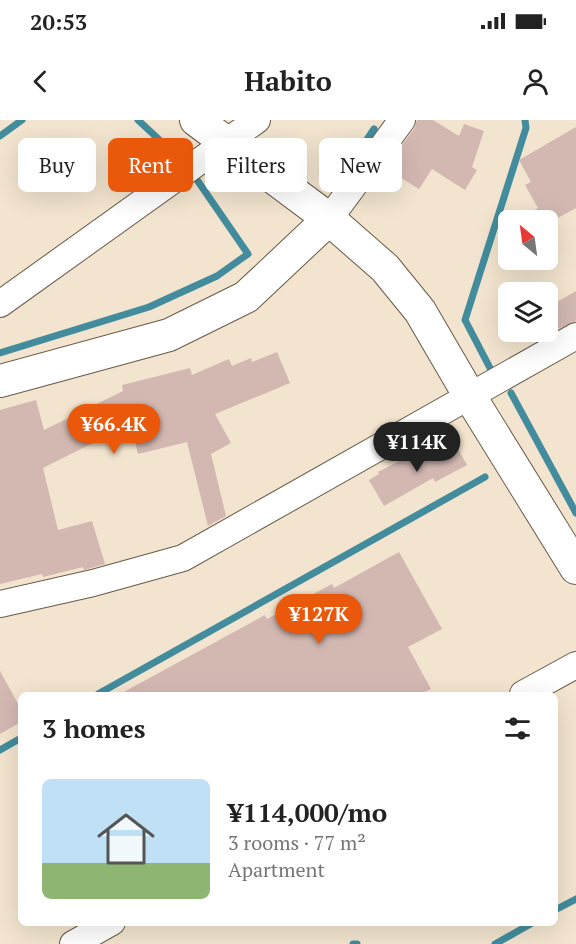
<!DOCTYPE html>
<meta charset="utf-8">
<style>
:root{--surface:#fff;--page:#f2f2f2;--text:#222;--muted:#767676;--line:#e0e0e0;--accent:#ea580c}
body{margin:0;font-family:"PT Serif",serif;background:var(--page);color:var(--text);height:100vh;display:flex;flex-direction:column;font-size:22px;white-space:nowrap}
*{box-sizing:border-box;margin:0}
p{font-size:20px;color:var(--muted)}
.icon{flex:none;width:33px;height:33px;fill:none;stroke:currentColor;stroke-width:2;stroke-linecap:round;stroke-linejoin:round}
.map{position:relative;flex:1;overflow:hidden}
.panel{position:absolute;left:18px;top:572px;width:540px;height:234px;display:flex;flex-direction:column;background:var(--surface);border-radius:9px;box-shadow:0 6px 24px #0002}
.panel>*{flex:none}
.hud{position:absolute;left:18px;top:18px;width:540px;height:54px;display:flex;gap:12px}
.needle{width:39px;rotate:331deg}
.buttons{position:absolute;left:498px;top:90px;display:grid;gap:12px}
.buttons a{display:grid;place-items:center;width:60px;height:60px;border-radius:9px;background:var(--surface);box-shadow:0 6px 24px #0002;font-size:30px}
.price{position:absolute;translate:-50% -51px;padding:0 14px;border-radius:21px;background:var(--accent);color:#fff;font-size:20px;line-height:39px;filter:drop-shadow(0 2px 3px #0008)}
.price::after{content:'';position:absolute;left:50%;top:36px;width:18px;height:14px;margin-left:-9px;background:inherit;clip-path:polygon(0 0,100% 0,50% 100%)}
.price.on{background:#222;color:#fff}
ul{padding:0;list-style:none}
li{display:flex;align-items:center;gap:18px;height:150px;padding:0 24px}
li+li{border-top:2px solid var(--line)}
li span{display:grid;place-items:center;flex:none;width:168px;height:120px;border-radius:9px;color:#555}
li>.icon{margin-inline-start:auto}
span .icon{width:72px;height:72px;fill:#fffc;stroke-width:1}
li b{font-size:26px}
h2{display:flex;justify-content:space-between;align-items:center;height:72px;padding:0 24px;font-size:26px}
.tag{padding:0 21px;border-radius:9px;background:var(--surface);box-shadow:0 6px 24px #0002;font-size:21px;line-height:54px}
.tag.on{background:var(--accent);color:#fff}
.status{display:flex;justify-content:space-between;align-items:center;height:42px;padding:0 30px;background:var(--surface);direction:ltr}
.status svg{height:16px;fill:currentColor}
header{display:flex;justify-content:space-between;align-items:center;height:78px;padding:0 24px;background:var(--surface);font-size:27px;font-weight:700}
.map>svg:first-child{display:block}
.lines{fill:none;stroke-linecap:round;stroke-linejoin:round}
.stream{stroke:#428c9d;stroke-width:7}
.building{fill:#d3b8b2}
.minor-casing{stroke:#675b48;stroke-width:28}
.tertiary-casing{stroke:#675b48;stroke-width:34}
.minor{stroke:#fff;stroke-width:26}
.tertiary{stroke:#fff;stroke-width:32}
</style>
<div class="status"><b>20:53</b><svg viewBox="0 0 49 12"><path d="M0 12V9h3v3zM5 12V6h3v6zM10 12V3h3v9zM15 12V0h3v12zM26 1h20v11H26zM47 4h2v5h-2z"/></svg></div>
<header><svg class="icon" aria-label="back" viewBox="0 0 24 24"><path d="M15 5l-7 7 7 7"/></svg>Habito<svg class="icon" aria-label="person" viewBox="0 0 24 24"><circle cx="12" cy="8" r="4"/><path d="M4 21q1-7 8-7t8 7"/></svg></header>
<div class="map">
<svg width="576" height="824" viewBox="0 0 576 824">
<rect width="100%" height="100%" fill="#f2e4ce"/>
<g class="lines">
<!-- stream -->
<g class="stream">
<polyline points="138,0 183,42"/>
<polyline points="0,16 22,0"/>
<polyline points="345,52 374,9"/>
<polyline points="0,233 149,187 217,156 248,134 193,54"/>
<polyline points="490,248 465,200 526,8 525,0"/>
<polyline points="511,273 576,393"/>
<polyline points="98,574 485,357"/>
<polyline points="0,630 21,618"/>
<polyline points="555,790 576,779"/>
<polyline points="353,824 357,824"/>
<polyline points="495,824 534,802"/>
</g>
</g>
<!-- building -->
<g class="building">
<polygon points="417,0 433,0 459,16 464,4 484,11 472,47 477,50 465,70 432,49 419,69 390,51 400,36 396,33 414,9"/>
<polygon points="576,7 576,88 554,100 517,100 538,88 525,65 531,62 519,40"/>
<polygon points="576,171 576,201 558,209 548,187"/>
<polygon points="277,232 290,263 215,294 231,323 211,334 226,396 208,406 187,322 138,334 131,304 43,348 58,410 92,401 105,444 84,450 83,447 43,457 42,454 0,464 0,290 36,280 44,310 123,271 122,265 190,248 192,255 229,239 232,246 251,238 252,242"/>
<polygon points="453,320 467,345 435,362 433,358 384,386 369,360 379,354 378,352 409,336 412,343"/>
<polygon points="399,432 442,509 408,527 431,569 420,574 120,574 265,495 267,499 332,464 334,468"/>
<polygon points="0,551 21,589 21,602 0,614"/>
</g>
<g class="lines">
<!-- minor casing -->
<g class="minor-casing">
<g id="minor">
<polyline points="329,99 402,0"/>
<polyline points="0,184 257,0"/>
<polyline points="0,484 93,463 183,438 576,216"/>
<polyline points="523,574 576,545"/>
<polyline points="73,824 112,802"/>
</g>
</g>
<!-- tertiary casing -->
<g class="tertiary-casing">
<g id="tertiary">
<polyline points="196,0 329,99 385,148 420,191 469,275 576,448"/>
<polyline points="0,261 169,215 246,177 329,99"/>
</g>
</g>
<!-- minor -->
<use href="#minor" class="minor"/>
<!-- tertiary -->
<use href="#tertiary" class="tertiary"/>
</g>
</svg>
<div class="buttons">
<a><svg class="needle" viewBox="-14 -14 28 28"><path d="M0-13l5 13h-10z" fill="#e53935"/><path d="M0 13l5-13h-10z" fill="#767676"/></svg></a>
<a><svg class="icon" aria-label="layers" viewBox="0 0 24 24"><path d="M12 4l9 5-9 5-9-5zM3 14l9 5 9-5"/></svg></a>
</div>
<b class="price" style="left:114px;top:335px">¥66.4K</b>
<b class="price on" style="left:417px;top:353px">¥114K</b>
<b class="price" style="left:319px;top:525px">¥127K</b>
<div class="hud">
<a class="tag">Buy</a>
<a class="tag on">Rent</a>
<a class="tag">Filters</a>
<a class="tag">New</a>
</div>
<section class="panel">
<h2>3 homes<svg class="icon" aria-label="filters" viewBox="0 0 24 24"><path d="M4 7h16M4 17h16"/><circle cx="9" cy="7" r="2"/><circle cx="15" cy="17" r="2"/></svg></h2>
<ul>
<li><span style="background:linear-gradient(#bfe0f5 70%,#8fb573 0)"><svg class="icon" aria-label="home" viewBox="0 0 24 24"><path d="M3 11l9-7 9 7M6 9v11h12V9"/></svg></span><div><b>¥114,000/mo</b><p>3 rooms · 77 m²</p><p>Apartment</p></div></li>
</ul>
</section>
</div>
